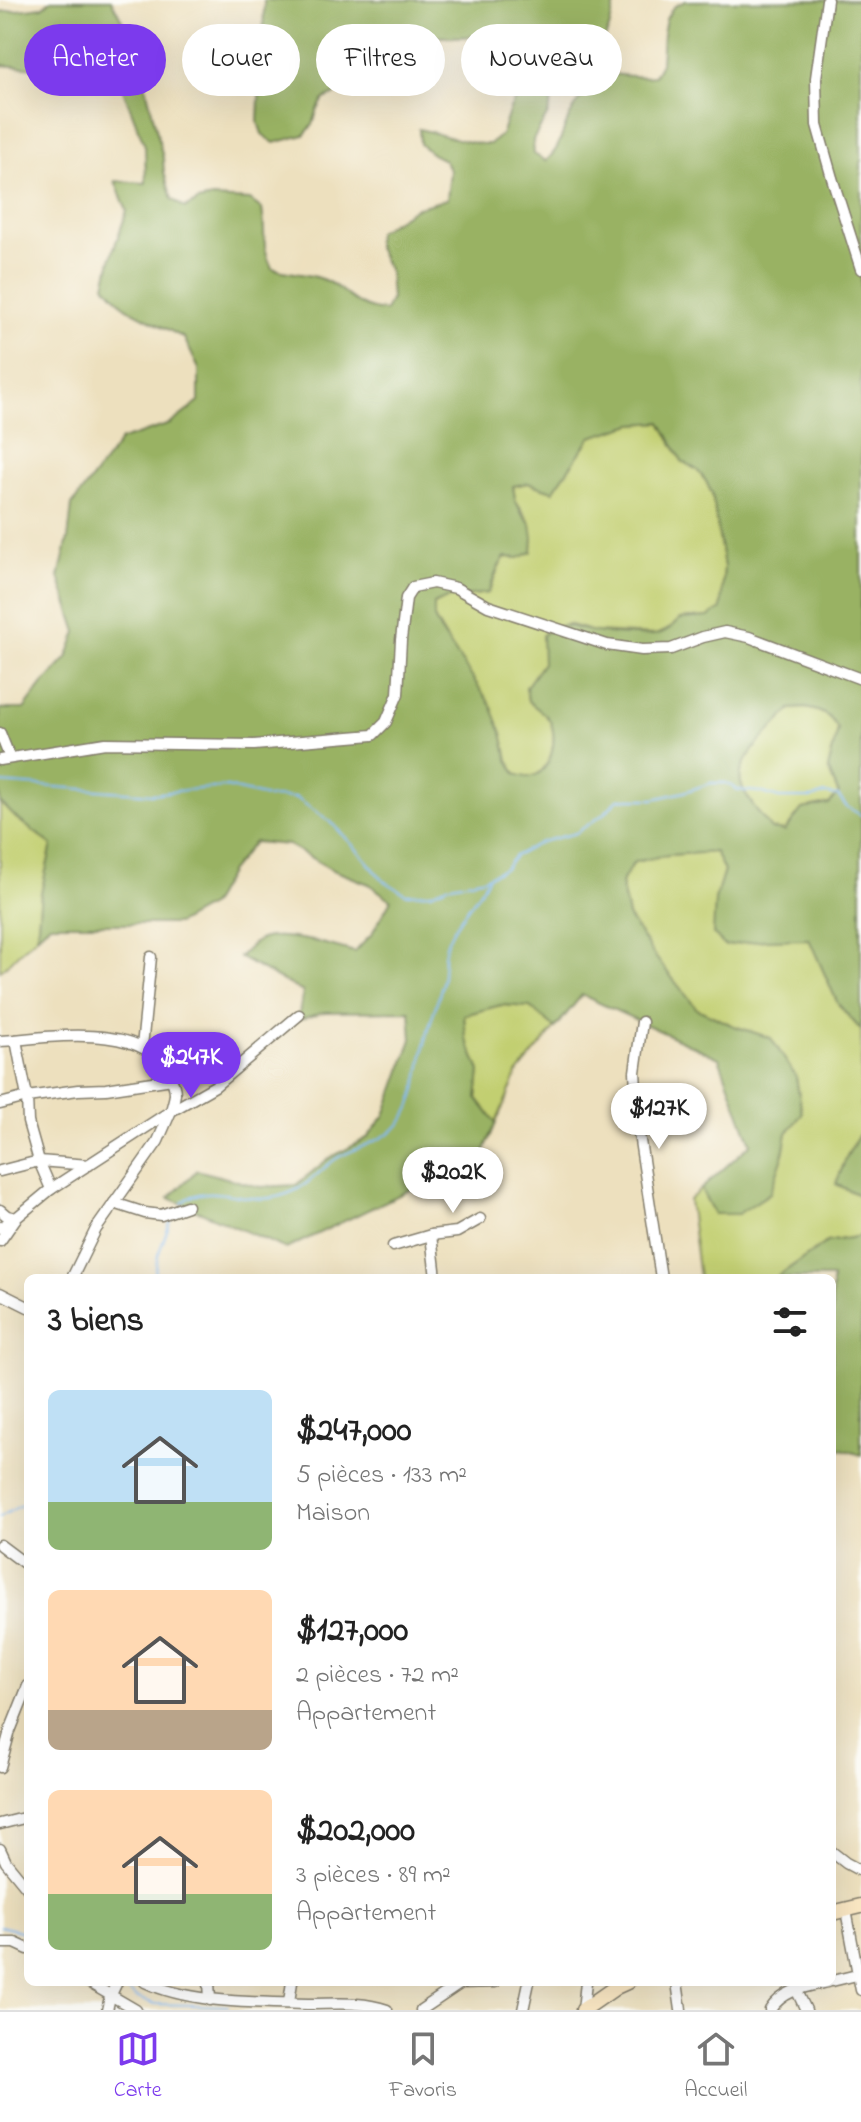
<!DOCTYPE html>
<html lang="fr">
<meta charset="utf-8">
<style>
:root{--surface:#fff;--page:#f6f6f6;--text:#222;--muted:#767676;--line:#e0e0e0;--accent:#7c3aed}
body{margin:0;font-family:"Indie Flower",sans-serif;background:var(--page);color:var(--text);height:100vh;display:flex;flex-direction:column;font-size:30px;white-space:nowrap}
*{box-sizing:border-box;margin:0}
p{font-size:26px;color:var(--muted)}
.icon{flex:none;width:44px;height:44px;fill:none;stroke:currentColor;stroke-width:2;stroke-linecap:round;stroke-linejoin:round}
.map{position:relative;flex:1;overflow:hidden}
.drawer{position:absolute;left:24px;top:1274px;width:812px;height:712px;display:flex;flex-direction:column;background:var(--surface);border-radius:12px;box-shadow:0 8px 32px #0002}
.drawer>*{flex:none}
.hud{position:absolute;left:24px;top:24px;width:814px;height:72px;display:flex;gap:16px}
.price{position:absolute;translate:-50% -68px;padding:0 18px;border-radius:28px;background:#fff;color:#222;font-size:26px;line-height:52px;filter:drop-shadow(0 2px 4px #0008)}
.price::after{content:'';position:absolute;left:50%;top:48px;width:24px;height:18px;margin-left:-12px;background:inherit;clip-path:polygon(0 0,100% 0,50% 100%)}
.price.active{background:var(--accent);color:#fff}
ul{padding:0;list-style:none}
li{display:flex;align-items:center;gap:24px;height:200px;padding:0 24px}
li span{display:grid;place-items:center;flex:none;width:224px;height:160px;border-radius:12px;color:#555}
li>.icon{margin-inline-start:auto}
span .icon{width:96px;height:96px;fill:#fffc;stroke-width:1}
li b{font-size:34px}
h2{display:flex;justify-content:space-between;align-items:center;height:96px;padding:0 24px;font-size:34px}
.chip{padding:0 28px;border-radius:36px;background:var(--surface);box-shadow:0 8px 32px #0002;font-size:28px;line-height:72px}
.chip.active{background:var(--accent);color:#fff}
.menu{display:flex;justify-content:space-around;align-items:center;height:112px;border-top:2px solid var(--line);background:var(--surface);font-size:22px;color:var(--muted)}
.menu a{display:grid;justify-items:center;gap:4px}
.menu .active{color:var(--accent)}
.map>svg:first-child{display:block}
.green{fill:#c2cf71;stroke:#6f7646;stroke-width:2}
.forest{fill:#99b263;stroke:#5a6740;stroke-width:2;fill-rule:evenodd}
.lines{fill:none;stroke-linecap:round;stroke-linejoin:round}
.stream{stroke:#82baf2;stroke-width:2}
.street-casing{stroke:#847e6d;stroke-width:13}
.secondary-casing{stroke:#847e6d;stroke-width:17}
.street{stroke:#fff;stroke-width:10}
.secondary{stroke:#fae7c3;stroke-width:14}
</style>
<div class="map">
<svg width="861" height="2010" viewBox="0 0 861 2010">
<rect width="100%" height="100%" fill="#fdfcf7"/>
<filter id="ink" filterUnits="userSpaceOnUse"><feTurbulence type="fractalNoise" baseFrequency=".0125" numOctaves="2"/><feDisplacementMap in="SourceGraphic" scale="16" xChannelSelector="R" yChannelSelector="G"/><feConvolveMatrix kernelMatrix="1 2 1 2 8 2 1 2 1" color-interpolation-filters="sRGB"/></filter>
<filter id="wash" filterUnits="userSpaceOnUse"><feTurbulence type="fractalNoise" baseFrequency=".006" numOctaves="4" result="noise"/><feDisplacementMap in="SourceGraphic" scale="32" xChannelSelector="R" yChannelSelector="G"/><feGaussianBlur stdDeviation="1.8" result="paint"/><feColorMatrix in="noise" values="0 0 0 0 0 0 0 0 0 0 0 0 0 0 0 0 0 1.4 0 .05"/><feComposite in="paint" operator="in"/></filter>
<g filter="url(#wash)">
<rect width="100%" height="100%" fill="#ede0be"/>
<!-- green -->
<g class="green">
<path d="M 661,422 L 682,461 L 697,470 L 706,481 L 712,494 L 724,567 L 721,609 L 708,617 L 680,619 L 670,629 L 656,635 L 594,632 L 567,624 L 544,648 L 543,663 L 526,687 L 528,701 C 534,706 543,712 548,718 C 560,734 552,775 529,777 C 525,778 520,775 516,775 L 508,760 L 502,733 L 434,618 L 434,604 L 447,598 L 488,593 C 494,581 497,568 505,557 L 519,558 L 531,524 L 515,499 L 513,486 L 528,483 L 553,491 L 591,437 L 633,424 Z"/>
<path d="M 805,708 C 822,711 830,715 838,729 L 828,769 L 839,795 L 829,804 L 802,809 L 785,831 L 771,829 C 761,816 748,801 742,786 C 731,763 777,726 791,709 Z"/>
<polygon points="0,802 16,818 52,845 41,893 37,936 0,971"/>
<polygon points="716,852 724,871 715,900 724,945 764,940 809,938 838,1004 861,1030 861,1131 847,1156 836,1184 861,1196 861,1236 827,1242 775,1278 699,1278 689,1200 701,1189 714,1214 782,1159 787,1133 802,1114 796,1077 771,1038 734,1026 697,1009 653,954 628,916 621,883 634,862 668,855"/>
<polygon points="501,1005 530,1007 555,1028 517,1074 496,1123 477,1099 480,1071 466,1038 464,1015"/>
</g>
<!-- forest -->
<g class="forest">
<path d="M 51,0 L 111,0 C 139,46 151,107 163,158 L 164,172 L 172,199 L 185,208 L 198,201 L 212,198 L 250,200 L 262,209 C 266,231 261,247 272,268 C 286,273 301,273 316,277 C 345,285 349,308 385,311 L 391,299 L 389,271 L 376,246 L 377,232 L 416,208 L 447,199 L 450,171 L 444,160 L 432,154 L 420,144 L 419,129 C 442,134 466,144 490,144 L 501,135 L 510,109 L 526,80 L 543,79 L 556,87 L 548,114 L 533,140 L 534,154 L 546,161 C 562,146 559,139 568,120 C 576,103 586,90 598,75 C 619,72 633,79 654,76 L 661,63 L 663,34 L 666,19 L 673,7 L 685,1 L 861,0 L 861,1030 L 838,1004 L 809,939 L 764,940 L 725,946 L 713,934 L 715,900 L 724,871 L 715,852 L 668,855 L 634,862 L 621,883 L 628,916 L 653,954 L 697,1009 L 734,1026 L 771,1038 L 796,1077 L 802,1114 L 787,1133 L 782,1159 L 770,1193 L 738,1214 L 714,1214 L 701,1189 L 751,1144 L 719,1058 L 582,995 L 555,1028 L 530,1007 L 501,1005 L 464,1015 L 466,1038 L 480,1071 L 477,1098 L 496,1123 L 483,1155 L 286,1249 L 169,1198 L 197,1170 L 260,1187 L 296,1185 L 328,1159 L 367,1138 L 385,1115 L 399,1076 L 412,1039 L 410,1011 L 324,1012 L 298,1020 L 303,992 L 239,957 C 245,952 252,943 259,940 C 279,930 333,946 355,952 L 371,935 L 391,900 L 369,884 L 333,870 L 288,845 L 254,842 L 230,871 L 211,905 L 177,924 L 50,924 L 37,936 L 41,893 L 52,845 L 16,818 L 0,802 L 0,709 L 24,709 L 43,684 L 67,658 L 77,632 L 59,577 L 68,539 L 72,505 L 121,440 L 170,424 L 199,402 L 199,369 L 184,338 L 125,307 L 105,285 L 113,251 L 127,211 L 115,181 L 146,183 L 145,146 L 110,56 L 82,47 L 67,70 L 0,65 L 0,12 L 43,7 ZM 661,422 L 682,461 L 697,470 L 706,481 L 712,494 L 724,567 L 721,609 L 708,617 L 680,619 C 673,626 668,631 659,634 C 647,637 609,634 596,632 C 571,629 565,618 542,635 L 543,663 L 526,687 L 528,701 C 534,706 543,712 548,718 C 560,734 552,775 529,777 C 524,777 520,775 516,774 L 508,760 L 502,733 L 491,705 L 440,630 L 434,618 L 434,604 L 447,598 L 488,593 L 498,568 L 505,557 L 519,558 L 532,552 L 533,538 L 531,524 L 522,514 L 515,499 L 513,486 L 528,483 L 553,491 L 591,437 L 633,424 ZM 805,708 C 822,711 830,715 838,729 L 828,769 L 839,794 L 829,804 L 802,809 L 785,831 L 771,829 C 761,816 748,801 742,786 C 731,763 776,726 791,709 Z"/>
<polygon points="264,0 616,0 609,29 604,41 593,50 579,50 525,36 433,37 403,42 390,52 375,74 364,82 324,99 317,111 313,125 304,135 274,143 262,134 258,122 260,76 263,63"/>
<polygon points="861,1131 861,1196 836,1184 847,1156"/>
<polygon points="861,1236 861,1455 832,1446 832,1278 775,1278 827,1242"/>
</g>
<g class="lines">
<!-- stream -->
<g class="stream">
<polyline points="0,783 153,794 186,790 227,787 267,797 296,798 331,822 361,854 383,880 406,894 431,893 447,886 485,878 505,868 515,856 541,842 576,833 605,813 618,799 654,799 684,792 711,783 726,783 738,790 760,792 779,798 812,798 825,794 838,796 847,807 861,815"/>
<path d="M 182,1203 C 200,1185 230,1196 252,1198 C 266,1200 281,1197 294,1191 C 310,1184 322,1168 337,1158 C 357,1147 379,1143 397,1127 C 418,1108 420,1062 427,1035 C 431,1019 437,1004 441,988 C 445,974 442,959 446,946 C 454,920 476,902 488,878"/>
<polyline points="154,1278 158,1255 173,1215"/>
<polyline points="0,1517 28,1501"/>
<polyline points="0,1926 28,1933"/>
<polyline points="120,1984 137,1998 155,2004 228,2006"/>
</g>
</g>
</g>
<g filter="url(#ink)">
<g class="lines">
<!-- street casing -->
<g class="street-casing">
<g id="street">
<polyline points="827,0 816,78 817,125 832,178 861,269"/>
<polyline points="0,733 10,758"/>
<polyline points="0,760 105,743 254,745 373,735 386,722 398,694 401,640 406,598 413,587 433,583 456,588 488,606 607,645 642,650 671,649 703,637 725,632 749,637 861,679"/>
<polyline points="642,1022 635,1072 639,1134 661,1278"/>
<polyline points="16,1040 27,1097 28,1122 39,1161 51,1189"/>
<path d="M 0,1041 C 47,1038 146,1020 169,1075 C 172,1080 175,1087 175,1093 C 175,1098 172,1106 171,1111 L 51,1189 L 16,1218 L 0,1241"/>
<polyline points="142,1047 151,957"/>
<polyline points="0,1104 27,1097 78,1090 106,1089 172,1079"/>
<polyline points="0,1171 39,1161 89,1165"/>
<polyline points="114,1203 145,1213 161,1215 187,1206"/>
<polyline points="0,1210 7,1216 16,1218 0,1228"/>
<polyline points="431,1235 436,1278"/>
<polyline points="393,1246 431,1235 457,1232 480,1219"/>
<polyline points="72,1278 96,1229 158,1141 171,1111 215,1086 299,1015"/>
<polyline points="0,1293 28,1307"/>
<polyline points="0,1545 28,1566"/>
<polyline points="0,1767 10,1731 28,1686"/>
<polyline points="0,1824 28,1817"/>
<polyline points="0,1849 6,1862 28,1889"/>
<polyline points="832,1852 846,1863 861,1871"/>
<polyline points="842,1910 846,1910 861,1990"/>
<polyline points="0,1943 15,1943 28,1949"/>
<polyline points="832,1981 861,1974"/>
<polyline points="88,1982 136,2010"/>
<path d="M 145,1982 C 191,2004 257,2002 308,2004 C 336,2004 361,2001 387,2010"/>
<polyline points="209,1982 210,2000"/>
<polyline points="677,1982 681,2010"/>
<polyline points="796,1989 806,2010"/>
<polyline points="289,2002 292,1982"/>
<polyline points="107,2010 110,1997 117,1982"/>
<polyline points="421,2010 461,1983 495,1982"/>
<polyline points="523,2010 529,1982"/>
<polyline points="583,2010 586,1982"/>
<path d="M 770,2010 C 783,1990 805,1987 827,1982"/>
</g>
</g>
<!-- secondary casing -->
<g class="secondary-casing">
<g id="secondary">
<polyline points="832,1913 861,1906"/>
<polyline points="583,2010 616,1987 627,1982"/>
</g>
</g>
<!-- street -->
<use href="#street" class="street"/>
<!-- secondary -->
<use href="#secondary" class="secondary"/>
</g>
</g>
</svg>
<b class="price active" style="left:191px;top:1100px">$247K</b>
<b class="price" style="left:659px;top:1151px">$127K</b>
<b class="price" style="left:453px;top:1215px">$202K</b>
<div class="hud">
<a class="chip active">Acheter</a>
<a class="chip">Louer</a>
<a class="chip">Filtres</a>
<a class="chip">Nouveau</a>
</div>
<section class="drawer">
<h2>3 biens<svg class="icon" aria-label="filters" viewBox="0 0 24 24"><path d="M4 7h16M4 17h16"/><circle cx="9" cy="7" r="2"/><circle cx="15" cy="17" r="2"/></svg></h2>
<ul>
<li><span style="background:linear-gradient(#bfe0f5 70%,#8fb573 0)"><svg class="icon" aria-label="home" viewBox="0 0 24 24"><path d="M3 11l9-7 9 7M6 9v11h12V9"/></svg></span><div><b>$247,000</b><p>5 pièces · 133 m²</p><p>Maison</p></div></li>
<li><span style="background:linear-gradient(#ffd9b3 75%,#b9a48a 0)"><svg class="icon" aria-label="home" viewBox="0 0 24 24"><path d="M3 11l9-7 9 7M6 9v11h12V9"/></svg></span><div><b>$127,000</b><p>2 pièces · 72 m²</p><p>Appartement</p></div></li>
<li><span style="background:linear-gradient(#ffd9b3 65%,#8fb573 0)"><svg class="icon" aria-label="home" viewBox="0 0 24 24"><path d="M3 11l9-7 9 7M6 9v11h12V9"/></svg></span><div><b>$202,000</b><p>3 pièces · 89 m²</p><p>Appartement</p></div></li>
</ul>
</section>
</div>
<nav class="menu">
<a class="active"><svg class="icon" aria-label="map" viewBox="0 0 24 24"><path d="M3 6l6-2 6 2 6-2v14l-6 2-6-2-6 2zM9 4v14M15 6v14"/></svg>Carte</a>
<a><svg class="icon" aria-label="saved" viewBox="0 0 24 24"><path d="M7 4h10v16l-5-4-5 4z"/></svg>Favoris</a>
<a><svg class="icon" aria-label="home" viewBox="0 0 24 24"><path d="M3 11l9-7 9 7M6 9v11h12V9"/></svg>Accueil</a>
</nav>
